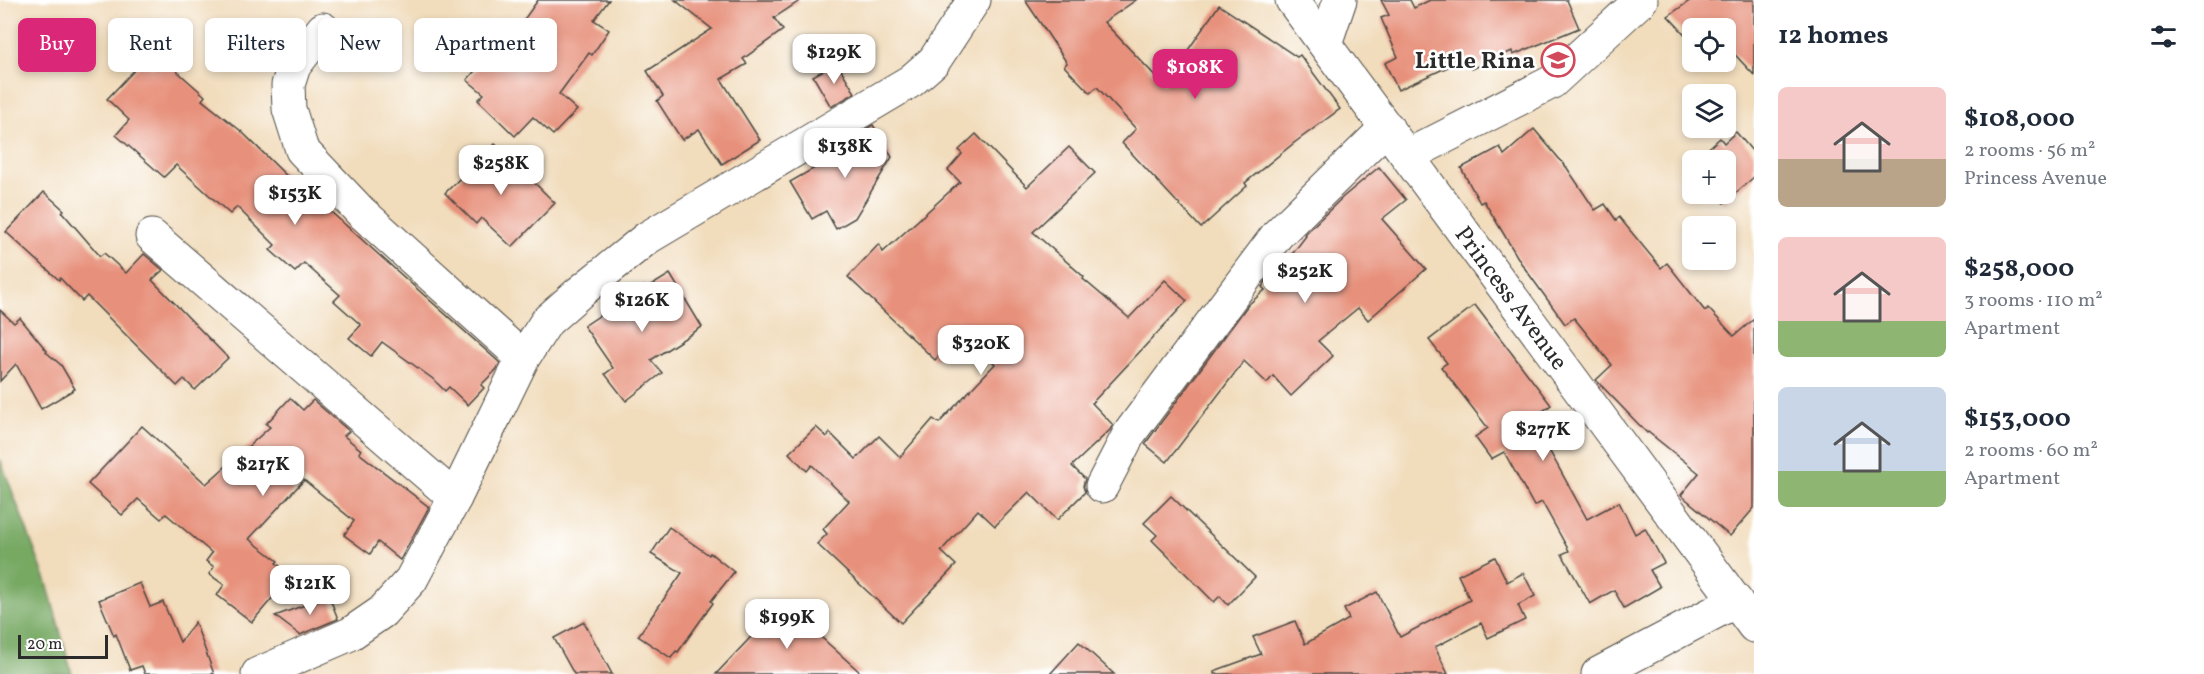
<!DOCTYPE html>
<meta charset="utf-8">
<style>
:root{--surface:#fff;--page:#f2f2f3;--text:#1f2937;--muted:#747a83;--accent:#db2777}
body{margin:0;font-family:Vollkorn,serif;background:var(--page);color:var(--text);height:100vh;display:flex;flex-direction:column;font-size:22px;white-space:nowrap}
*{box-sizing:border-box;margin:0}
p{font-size:20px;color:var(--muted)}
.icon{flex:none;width:33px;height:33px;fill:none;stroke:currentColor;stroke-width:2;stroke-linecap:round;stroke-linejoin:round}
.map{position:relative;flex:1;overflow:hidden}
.drawer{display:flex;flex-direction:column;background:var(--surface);width:450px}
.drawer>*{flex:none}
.top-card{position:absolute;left:18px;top:18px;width:570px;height:54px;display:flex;gap:12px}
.tools{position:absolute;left:1682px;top:18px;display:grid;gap:12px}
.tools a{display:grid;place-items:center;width:54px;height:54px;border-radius:9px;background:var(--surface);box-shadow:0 3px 9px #0003;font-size:30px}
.scale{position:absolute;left:18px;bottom:15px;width:90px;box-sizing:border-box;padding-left:6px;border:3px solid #2b2b2b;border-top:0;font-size:16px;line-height:21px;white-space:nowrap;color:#2b2b2b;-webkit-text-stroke:4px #fff;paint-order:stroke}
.price{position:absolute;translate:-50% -51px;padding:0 14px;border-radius:12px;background:#fff;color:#222;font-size:20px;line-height:39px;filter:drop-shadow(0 2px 3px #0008)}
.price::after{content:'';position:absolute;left:50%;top:36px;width:18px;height:14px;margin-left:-9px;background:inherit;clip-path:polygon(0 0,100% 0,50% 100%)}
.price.on{background:var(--accent);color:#fff}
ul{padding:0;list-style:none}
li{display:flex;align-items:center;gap:18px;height:150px;padding:0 24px}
li span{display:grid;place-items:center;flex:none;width:168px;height:120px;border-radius:9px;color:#555}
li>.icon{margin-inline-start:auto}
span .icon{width:72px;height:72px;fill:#fffc;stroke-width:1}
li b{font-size:26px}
h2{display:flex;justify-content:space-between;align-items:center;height:72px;padding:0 24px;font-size:26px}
.pill{padding:0 21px;border-radius:9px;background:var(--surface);box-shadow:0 3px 9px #0003;font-size:21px;line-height:54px}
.pill.on{background:var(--accent);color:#fff}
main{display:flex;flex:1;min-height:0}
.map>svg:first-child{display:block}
.forest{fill:#77a964;stroke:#516a48;stroke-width:1.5}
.building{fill:#e7917b}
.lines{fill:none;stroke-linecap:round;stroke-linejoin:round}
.minor-casing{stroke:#494641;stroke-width:35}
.minor{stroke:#fff;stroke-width:33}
.labels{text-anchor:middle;stroke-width:5;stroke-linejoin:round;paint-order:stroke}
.poi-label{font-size:24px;font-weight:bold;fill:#2b2b2b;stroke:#fff;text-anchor:end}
.street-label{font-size:24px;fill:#2b2b2b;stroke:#fff}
</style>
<main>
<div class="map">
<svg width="1754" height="674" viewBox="0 0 1754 674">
<rect width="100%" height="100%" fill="#fff"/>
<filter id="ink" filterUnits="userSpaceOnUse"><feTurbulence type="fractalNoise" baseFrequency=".0167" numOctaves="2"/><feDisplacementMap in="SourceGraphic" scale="12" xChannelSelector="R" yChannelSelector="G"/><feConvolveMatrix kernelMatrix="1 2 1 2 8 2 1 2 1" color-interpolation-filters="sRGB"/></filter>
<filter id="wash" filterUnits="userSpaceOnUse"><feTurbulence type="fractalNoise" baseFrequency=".008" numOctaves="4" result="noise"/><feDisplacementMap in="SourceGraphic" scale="24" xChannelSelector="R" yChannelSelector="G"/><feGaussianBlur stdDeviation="1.35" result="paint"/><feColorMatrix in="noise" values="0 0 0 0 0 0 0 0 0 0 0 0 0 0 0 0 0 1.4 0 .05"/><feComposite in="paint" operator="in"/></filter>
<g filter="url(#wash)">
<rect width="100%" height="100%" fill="#f1dcbb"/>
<!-- forest -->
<polygon class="forest" points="0,459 47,583 72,674 0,674"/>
<g id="blocks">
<!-- building -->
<g class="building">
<polygon points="538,0 609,0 594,20 609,30 592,55 589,53 559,94 577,110 553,135 533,117 515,136 478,100 484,94 467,80 500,42 505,46"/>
<polygon points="675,0 801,0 774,18 783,30 743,59 747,64 721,79 760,140 722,164 699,129 682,140 657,101 663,96 647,71 712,29"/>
<polygon points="1025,0 1136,0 1104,22 1164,85 1219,5 1297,57 1300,55 1340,109 1294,143 1245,183 1247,186 1201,228 1122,143 1136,129 1097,87 1090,93 1064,66 1067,63"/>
<polygon points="1381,0 1410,0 1414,8 1430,0 1567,0 1579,28 1513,55 1512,51 1472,69 1467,58 1398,90 1385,63 1398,57 1381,18 1389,15"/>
<polygon points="1691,0 1754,0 1754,75 1725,44 1725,28 1692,28 1692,42 1668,16"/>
<polygon points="161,57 205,96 202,100 241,131 309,198 312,195 500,363 496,370 481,385 484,388 468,405 449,387 445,391 433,379 382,342 371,356 349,338 361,325 334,301 340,295 304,263 295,272 270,250 275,245 237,207 230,214 176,165 164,177 116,135 129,120 107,99 143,61 152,68"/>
<polygon points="837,63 855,93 831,107 813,76"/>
<polygon points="873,125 892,157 855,218 836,229 826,211 812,219 790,182 853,146 849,139"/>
<polygon points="1534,129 1567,168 1595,210 1605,204 1616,220 1619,217 1661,268 1667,263 1705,311 1708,308 1734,336 1754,319 1754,508 1730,536 1681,495 1699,473 1648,432 1647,433 1596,380 1612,365 1574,318 1565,324 1521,263 1484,201 1480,203 1461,168 1500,147 1504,155"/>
<polygon points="1736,132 1754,153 1754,177 1724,203 1715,194 1725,194 1725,160 1703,160 1706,158 1702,154 1720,138 1724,143"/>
<polygon points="976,134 1027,187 1069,147 1095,173 1033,232 1084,277 1083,279 1129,318 1165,280 1187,301 1092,403 1113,425 1110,430 1072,466 1085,479 1083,486 1085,492 1057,520 1029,492 995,526 978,510 941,551 956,565 901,623 817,544 827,534 823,529 849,501 812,465 807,471 789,453 816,427 827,437 830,433 856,459 879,436 900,457 933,419 939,423 995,364 963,331 935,360 848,277 879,244 883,252 960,182 948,170 962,154 959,150"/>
<polygon points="495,144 555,203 512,247 481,218 476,224 445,193"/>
<polygon points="1379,167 1406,200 1382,219 1426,269 1368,320 1358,308 1318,341 1333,356 1291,396 1273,376 1267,383 1244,361 1167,462 1145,444 1248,305 1265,290 1262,287 1272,273 1293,253 1306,236 1305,234 1343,197"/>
<polygon points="44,192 64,210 62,212 100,256 104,253 126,273 144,254 163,270 152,280 228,358 195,390 184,379 177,386 87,296 82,301 60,278 59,280 6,232"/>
<polygon points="670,274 702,327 651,360 662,373 626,401 605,374 613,368 584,326 644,286 646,289"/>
<polygon points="1475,305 1551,405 1532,419 1587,519 1619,502 1635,534 1645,528 1664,563 1650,570 1660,587 1624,608 1614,590 1590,604 1562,554 1569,551 1542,502 1534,506 1504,452 1491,459 1475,437 1488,428 1441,367 1447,363 1429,340"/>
<polygon points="0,310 14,323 20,318 47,351 46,352 61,365 75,389 41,409 16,364 0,381"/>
<polygon points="290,398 303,410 313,400 349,431 344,436 361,450 359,453 429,507 400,560 378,542 370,554 344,535 354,521 304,480 249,539 278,561 276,563 292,575 252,622 217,595 224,585 209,574 214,567 206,561 212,553 166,514 161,519 138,499 122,515 88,484 142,426 206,484 270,427 266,424"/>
<polygon points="1171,496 1255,577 1228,605 1220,596 1214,602 1152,540 1157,535 1144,523"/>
<polygon points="669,527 709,555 710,553 734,572 711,601 713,603 678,652 676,651 671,658 638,636 682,573 651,554"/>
<polygon points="1495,557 1507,582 1523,573 1535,596 1518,605 1525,620 1488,638 1481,623 1435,647 1448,674 1214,674 1214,671 1261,654 1253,637 1295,621 1305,644 1349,619 1344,609 1377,592 1400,637 1470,600 1458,575"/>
<polygon points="140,583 150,607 163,602 180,642 195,622 214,674 145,674 142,666 130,670 116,634 114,636 99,600"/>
<polygon points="329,596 338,619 309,631 300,635 275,616"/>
<polygon points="783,603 822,638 862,674 716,674"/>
<polygon points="584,622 612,674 574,674 554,638"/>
<polygon points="1079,642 1114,674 1050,674"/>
</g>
</g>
</g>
<g filter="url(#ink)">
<use href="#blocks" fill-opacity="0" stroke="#494641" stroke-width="1.5"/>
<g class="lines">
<!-- minor casing -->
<g class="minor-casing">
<g id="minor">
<path id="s1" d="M 1292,0 L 1754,626"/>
<polyline points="323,29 294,66 288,85 289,109 302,150 361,212 523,358"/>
<polyline points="1325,44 1340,0"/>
<polyline points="1409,155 1552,82 1641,0"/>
<polyline points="152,236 455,498"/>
<polyline points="1102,486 1129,434 1277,235 1387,127"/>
<polyline points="258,674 350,634 382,612 411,580 455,498 523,358 547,321 580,292 647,238 911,81 934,61 974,0"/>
<polyline points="1598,674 1736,601"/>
</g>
</g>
<!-- minor -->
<use href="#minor" class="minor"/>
</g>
</g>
<!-- icons -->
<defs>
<g id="school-ring" transform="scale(1.725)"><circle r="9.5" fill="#fff" stroke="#d1495b" stroke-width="1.5"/><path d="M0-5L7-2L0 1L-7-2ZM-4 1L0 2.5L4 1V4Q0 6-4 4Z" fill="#d1495b"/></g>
</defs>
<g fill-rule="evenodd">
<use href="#school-ring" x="1558" y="60"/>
</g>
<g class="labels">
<!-- poi labels -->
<g class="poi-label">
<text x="1535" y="68">Little Rina</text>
</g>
<!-- street labels -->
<g class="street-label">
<text dy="8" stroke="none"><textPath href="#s1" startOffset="370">Princess Avenue</textPath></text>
</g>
</g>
</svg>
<div class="tools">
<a><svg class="icon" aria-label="locate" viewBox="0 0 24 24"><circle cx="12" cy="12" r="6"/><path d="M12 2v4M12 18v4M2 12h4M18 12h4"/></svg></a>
<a><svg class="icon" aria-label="layers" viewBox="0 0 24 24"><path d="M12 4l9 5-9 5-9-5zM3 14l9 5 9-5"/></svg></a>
<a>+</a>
<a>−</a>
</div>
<div class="scale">20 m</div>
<b class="price" style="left:834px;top:85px">$129K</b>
<b class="price on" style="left:1195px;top:100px">$108K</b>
<b class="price" style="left:845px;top:179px">$138K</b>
<b class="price" style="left:501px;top:196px">$258K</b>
<b class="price" style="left:295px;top:226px">$153K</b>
<b class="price" style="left:1305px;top:304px">$252K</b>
<b class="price" style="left:642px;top:333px">$126K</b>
<b class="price" style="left:981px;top:376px">$320K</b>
<b class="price" style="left:1543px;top:462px">$277K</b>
<b class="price" style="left:263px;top:497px">$217K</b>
<b class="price" style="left:310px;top:616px">$121K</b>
<b class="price" style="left:787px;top:650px">$199K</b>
<div class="top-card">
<a class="pill on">Buy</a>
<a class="pill">Rent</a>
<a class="pill">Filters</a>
<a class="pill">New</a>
<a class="pill">Apartment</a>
</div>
</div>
<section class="drawer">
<h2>12 homes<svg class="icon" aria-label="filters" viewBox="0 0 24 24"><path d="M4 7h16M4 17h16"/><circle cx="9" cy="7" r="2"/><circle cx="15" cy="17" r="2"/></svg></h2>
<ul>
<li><span style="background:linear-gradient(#f6c9c9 60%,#b9a48a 0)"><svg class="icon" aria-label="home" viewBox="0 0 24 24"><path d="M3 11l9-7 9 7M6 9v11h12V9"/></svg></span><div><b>$108,000</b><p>2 rooms · 56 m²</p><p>Princess Avenue</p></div></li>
<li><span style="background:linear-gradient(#f6c9c9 70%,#8fb573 0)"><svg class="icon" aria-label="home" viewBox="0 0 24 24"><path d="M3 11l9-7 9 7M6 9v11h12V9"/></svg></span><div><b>$258,000</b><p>3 rooms · 110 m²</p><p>Apartment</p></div></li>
<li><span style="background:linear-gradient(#c9d6e8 70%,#8fb573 0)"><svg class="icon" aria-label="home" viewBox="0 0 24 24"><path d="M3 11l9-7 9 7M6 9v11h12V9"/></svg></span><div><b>$153,000</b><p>2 rooms · 60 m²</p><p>Apartment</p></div></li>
</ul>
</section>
</main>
